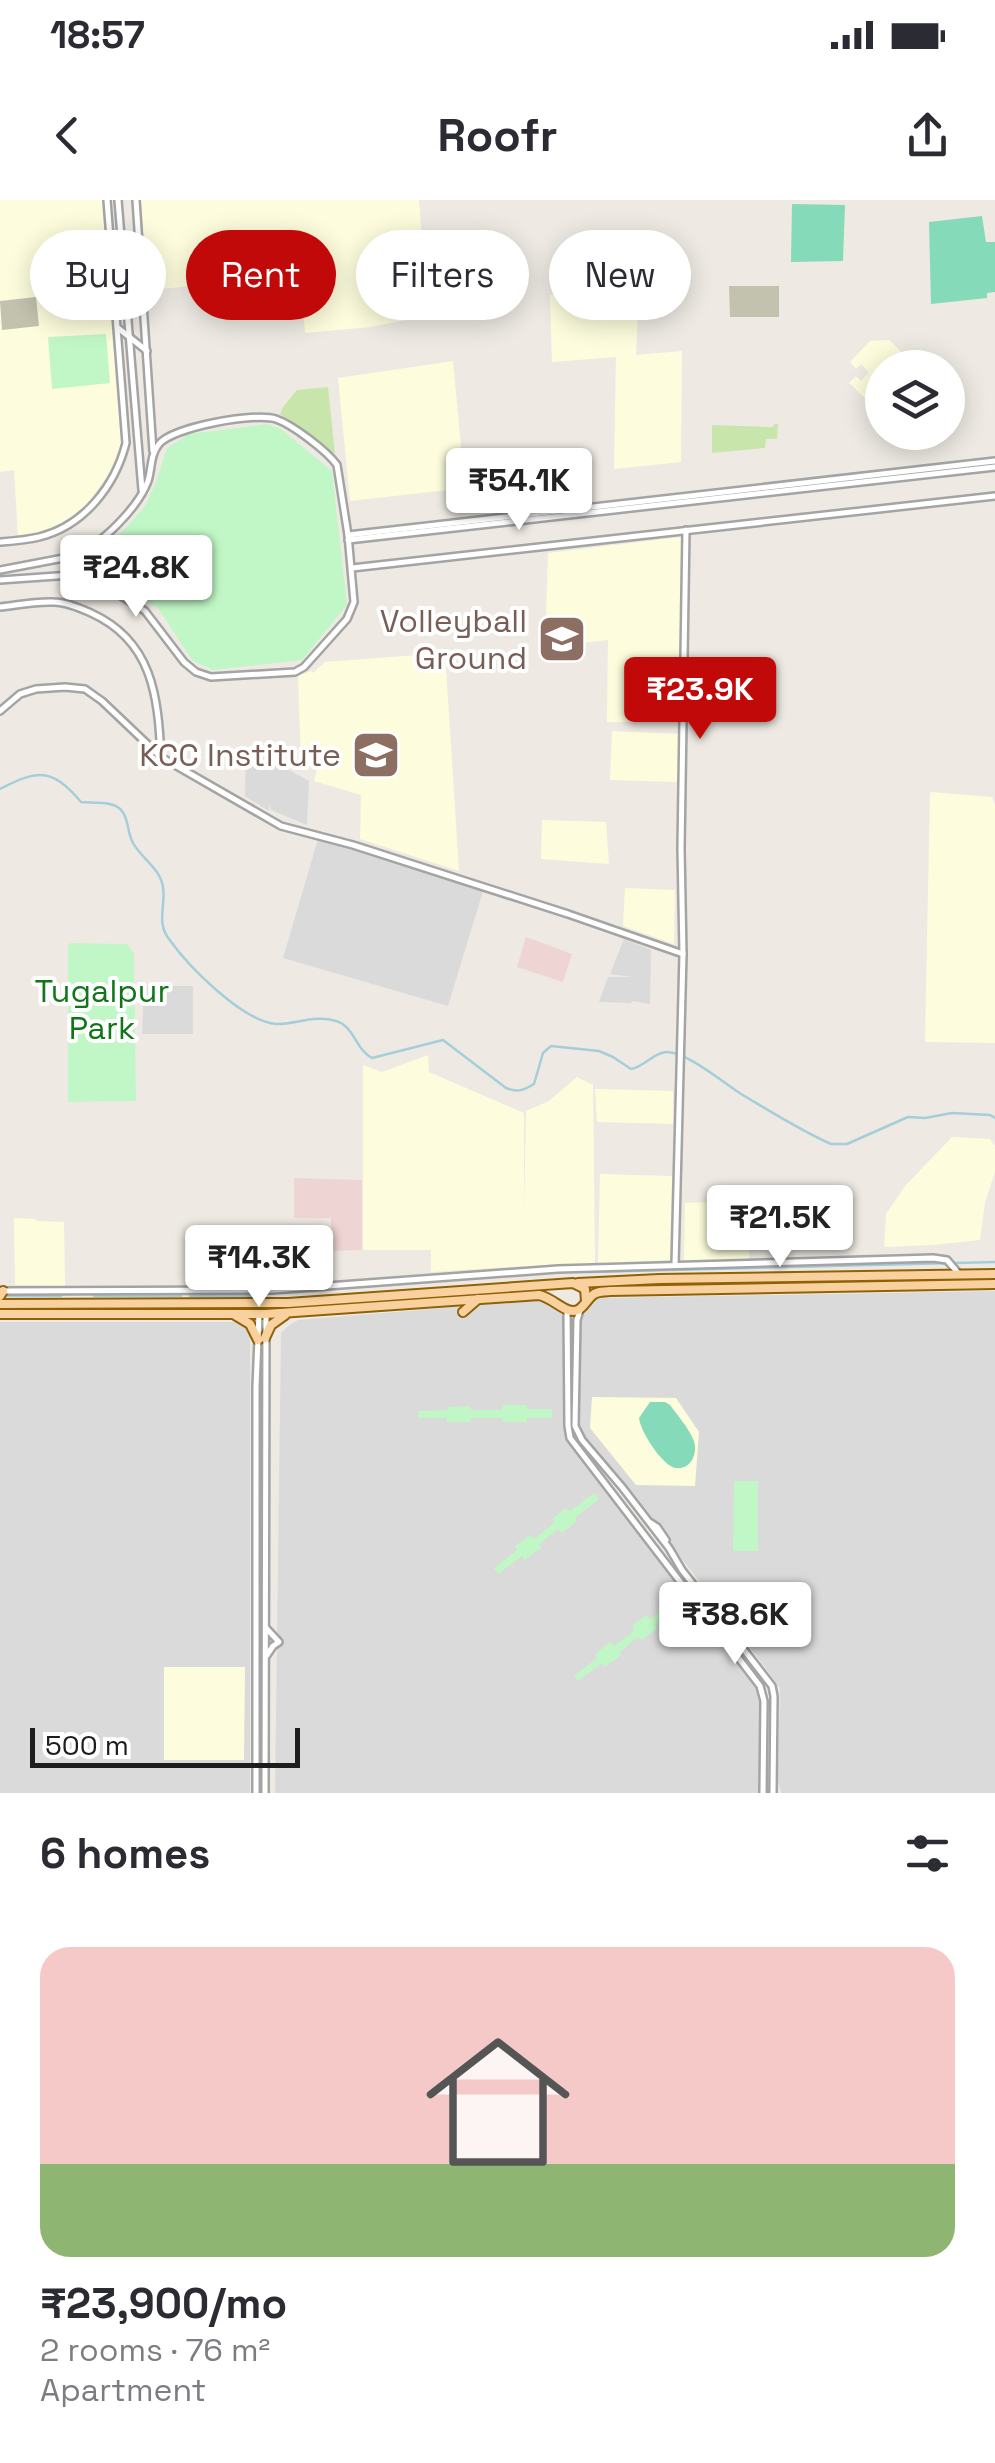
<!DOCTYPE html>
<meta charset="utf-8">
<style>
:root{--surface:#fff;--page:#f7f7f7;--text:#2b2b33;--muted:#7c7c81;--accent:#c20909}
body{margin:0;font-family:"Space Grotesk",sans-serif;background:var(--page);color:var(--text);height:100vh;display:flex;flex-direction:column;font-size:38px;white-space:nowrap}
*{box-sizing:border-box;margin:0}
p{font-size:32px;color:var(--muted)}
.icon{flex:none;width:55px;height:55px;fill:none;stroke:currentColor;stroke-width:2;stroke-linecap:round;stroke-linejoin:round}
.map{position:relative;height:1593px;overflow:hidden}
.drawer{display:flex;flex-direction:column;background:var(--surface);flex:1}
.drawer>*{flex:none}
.hud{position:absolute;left:30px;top:30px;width:935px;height:90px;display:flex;gap:20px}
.tools{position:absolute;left:865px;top:150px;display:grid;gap:20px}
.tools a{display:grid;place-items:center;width:100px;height:100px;border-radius:50%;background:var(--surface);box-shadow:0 5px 25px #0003;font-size:50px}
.scale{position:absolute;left:30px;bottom:25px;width:270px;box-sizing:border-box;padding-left:10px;border:5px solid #1d1d1d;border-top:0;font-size:28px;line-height:35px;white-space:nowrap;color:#1d1d1d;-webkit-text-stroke:8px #fff;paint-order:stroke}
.price{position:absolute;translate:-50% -85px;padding:0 22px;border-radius:10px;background:#fff;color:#222;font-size:32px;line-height:65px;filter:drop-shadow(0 2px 5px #0008)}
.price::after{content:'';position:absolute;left:50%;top:60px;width:30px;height:22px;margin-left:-15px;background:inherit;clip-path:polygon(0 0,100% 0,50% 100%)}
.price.current{background:var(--accent);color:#fff}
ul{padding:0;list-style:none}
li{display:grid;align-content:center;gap:20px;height:530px;padding:0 40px}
li span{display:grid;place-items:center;height:310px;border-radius:30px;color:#555}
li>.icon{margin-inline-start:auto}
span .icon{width:180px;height:180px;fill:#fffc;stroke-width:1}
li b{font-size:42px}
h2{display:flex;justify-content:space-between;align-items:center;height:120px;padding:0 40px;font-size:42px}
.pill{padding:0 35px;border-radius:45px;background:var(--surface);box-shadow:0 5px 25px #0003;font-size:35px;line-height:90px}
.pill.current{background:var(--accent);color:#fff}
.status{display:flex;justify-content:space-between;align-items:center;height:70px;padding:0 50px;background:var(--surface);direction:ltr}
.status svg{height:28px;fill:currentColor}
header{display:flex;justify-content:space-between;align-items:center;height:130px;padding:0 40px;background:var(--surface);font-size:45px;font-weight:700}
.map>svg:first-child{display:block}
.residential{fill:#dbdada}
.commercial{fill:#eed4d3}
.education{fill:#fdfddd}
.construction{fill:#c2c2af}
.grass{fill:#c8e6ab}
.park{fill:#c1f7c6}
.pitch{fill:#84dab9}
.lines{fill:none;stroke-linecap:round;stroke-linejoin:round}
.stream{stroke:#a5ceda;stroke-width:2.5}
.minor-casing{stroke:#a4a4a4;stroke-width:10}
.major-casing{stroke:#906206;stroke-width:12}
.minor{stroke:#fff;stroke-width:5}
.major{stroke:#f8d19f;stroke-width:8}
.labels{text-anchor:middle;stroke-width:8;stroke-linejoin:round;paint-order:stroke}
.education-label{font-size:32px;fill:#785e54;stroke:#fff;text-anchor:end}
.park-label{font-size:32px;fill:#107618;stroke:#fff}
</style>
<div class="status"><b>18:57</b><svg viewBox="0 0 49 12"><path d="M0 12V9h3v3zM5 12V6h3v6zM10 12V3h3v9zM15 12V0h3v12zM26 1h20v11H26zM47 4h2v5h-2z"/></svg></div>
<header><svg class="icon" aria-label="back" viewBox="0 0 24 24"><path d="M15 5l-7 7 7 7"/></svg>Roofr<svg class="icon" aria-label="share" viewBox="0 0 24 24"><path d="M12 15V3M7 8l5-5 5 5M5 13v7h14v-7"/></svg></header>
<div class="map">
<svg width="995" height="1593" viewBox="0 0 995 1593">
<rect width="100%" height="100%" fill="#eeeae3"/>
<!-- residential -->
<g class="residential">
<polygon points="246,546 309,581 307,625 271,610 270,604 269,611 245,596"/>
<polygon points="318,639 483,691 448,806 283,758"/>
<polygon points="624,739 651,750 650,804 632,801 631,803 599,802 608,777 632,777 610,774"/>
<polygon points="144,786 193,786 193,834 142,834"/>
<polygon points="995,1091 995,1593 781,1593 778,1581 780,1488 733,1424 582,1232 579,1220 581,1118 593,1099 601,1098"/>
<polygon points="540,1100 553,1104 561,1110 564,1120 565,1231 569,1242 756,1489 761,1506 759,1593 275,1593 281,1133 287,1127 298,1120"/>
<polygon points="0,1122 242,1122 250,1130 250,1593 0,1593"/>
</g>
<!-- commercial -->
<g class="commercial">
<polygon points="526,737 572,754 563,782 517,767"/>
<polygon points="294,978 362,980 362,1050 331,1051 331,1018 294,1018"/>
</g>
<!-- education -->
<g class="education">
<polygon points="0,0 102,0 121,243 116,265 87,304 67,321 45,332 18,336 14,270 0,272"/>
<polygon points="141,0 419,0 428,116 370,127 305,133 300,77 147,90"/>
<polygon points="639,86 636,155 682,151 681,262 614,269 616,157 552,162 550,95"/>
<polygon points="889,140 911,161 905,167 882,168 882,180 880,178 869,189 875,196 869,202 849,183 856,176 861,181 869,172 861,164 856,169 850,162 870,141"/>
<polygon points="453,161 465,288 350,301 338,178"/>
<polygon points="681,337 680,463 641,461 641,522 607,522 608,440 545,447 548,353"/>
<polygon points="445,453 459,671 360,639 361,595 314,581 317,569 301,564 298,476 311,471 313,473 325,462"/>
<polygon points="612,531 680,534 678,582 610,580"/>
<polygon points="930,592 992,597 995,605 995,843 925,842"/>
<polygon points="542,620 606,622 609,664 541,659"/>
<polygon points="625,688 675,690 674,744 623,726"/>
<polygon points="428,855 429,872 524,913 524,1015 526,911 549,901 577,877 593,885 595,1063 525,1069 524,1066 431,1072 431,1050 363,1050 363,865 382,872"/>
<polygon points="595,889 673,891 673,924 597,922"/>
<polygon points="952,937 990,939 995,946 995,972 985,1002 980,1040 933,1045 884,1047 886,1014 905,986"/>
<polygon points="600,974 672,976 670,1060 598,1064"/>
<polygon points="750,1000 749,1059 684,1060 685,1003"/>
<polygon points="14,1018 36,1019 37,1021 64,1022 65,1086 15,1085"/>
<polygon points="592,1197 676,1198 699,1232 695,1286 636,1285 590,1228"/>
<polygon points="164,1467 245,1467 244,1560 164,1560"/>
</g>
<!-- construction -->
<g class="construction">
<polygon points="729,86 779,86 779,117 730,117"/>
<polygon points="36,97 39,126 2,130 0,101"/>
</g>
<!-- grass -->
<g class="grass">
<polygon points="328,187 335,254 280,214 283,207 297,190"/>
<polygon points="774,224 778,224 777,239 766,239 765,248 712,253 712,225 773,227"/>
</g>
<!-- park -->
<g class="park">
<polygon points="106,134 110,183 52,189 48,137"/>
<polygon points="267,224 281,229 332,271 347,405 302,460 213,470 192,460 158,408 123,383 87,370 86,364 120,334 145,306 156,282 167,248 189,234"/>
<polygon points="70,743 127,744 134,754 136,901 68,902 68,745"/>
<polygon points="503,1205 527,1205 527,1209 552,1209 552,1218 527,1218 527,1222 503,1222 502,1218 471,1218 470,1222 447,1222 447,1218 418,1218 418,1211 447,1210 448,1207 470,1206 471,1210 502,1210"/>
<polygon points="734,1281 758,1281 758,1351 733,1351"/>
<polygon points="594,1293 599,1299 575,1318 577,1321 562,1333 558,1329 539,1344 541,1348 525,1360 522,1356 498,1374 494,1368 517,1350 515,1346 530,1335 534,1339 554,1323 552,1319 566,1308 570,1311"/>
<polygon points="674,1400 679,1406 655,1425 657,1429 642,1440 638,1437 619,1452 621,1455 605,1467 602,1463 578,1481 574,1476 597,1458 595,1454 610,1442 614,1446 634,1431 632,1426 646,1415 650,1419"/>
</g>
<!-- pitch -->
<g class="pitch">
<polygon points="792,4 845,5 843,61 791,62"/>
<polygon points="982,16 986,42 995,42 995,92 987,93 987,98 931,104 929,22"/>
<path d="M 650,1202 L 665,1202 L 670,1205 C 678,1216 688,1227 693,1239 C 699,1251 692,1270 676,1268 C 663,1267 640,1231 639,1218 Z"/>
</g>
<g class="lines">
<!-- stream -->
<g class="stream">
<path d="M 0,589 C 38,569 52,568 81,602 C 92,603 109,601 119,608 C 129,616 127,633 133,643 C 142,659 160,668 163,687 C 166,706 156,722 169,739 C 188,766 242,821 276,824 C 294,825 315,814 336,821 C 354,826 356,850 372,858 L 443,840 L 506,888 C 518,893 524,890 534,884 L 543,853 L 551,846 L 599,851 L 613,857 L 631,869 C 644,867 653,853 666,852 C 686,851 724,883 741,894 C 768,910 803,932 831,944 L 847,944 L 908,917 L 925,918 L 952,913 L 990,915 L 995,918"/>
<polyline points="589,1072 995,1062"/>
<polyline points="3,1096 61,1096"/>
<polyline points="94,1096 181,1096"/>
<polyline points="190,1096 252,1096"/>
</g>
<!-- minor casing -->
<g class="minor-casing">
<g id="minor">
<polyline points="118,0 142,290"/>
<polyline points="136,0 153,251"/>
<polyline points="118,128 147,151"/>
<polyline points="348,335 995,261"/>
<polyline points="348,340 995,267"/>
<path d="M 0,342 C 13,341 27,340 39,337 C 84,326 115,286 126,243 L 107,0"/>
<polyline points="74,356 73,369 78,376"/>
<polyline points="352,368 995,296"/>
<path d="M 0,370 L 74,356 C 101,345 138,308 148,281 C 152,269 150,255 159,244 C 173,227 255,212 276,219 C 293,225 327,251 337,265 L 348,335 L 354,402 L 347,419 L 304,467 L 295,472 L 211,477 L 196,472 L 184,462 L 145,411 L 104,385 L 71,375 L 0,380"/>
<path d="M 0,407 C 18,405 36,401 54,402 C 66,402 80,408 91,413 C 153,441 158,497 161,557"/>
<polyline points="0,511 20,494 36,489 65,487 85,489 102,501 161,557 281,626 353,645 568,714 683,754"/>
<polyline points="675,1065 683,754 681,648 686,330"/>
<polyline points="0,1091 273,1090 558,1069 933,1058 947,1060 959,1074"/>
<polyline points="580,1110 577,1120 575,1226 582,1240 622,1287 669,1348 682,1370 772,1486 774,1496 773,1593"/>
<polyline points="567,1111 568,1226 570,1238 760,1486 764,1501 763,1593"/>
<polyline points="651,1323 657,1327 666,1340"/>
<polyline points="266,1428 279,1442 273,1446 267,1455"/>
<polyline points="256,1593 256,1187 259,1114"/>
<polyline points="265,1593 266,1114"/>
</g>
</g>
<!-- major casing -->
<g class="major-casing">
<g id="major">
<polyline points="578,1083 659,1079 995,1074"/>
<polyline points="0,1096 3,1091"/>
<polyline points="0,1104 288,1103 573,1083 585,1089 586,1101"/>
<polyline points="463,1112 478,1099"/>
<path d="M 0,1114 L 266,1114 L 539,1095 C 551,1098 558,1106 568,1110 C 582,1115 585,1100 594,1094 C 599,1091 604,1092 610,1091 L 995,1084"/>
<polyline points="235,1115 250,1124 258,1140"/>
<polyline points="265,1138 271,1125 285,1115"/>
</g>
</g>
<!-- minor -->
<use href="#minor" class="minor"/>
<!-- major -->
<use href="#major" class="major"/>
</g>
<!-- icons -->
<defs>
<g id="university-square" transform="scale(2.5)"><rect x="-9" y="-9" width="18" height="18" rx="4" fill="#8d6e63" stroke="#fff"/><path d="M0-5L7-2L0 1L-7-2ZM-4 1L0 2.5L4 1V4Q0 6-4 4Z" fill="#fff"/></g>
</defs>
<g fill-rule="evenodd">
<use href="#university-square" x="562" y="439"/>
<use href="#university-square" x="376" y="555"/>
</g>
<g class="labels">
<!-- education labels -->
<g class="education-label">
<text x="527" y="432">Volleyball<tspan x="527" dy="37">Ground</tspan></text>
<text x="341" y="566">KCC Institute</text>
</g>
<!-- park labels -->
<g class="park-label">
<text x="102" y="802">Tugalpur<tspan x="102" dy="37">Park</tspan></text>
</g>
</g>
</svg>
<div class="tools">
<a><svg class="icon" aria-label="layers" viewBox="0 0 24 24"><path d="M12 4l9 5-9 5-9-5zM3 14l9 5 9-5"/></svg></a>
</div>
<div class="scale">500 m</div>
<b class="price" style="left:519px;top:333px">₹54.1K</b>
<b class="price" style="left:136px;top:420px">₹24.8K</b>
<b class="price current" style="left:700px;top:542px">₹23.9K</b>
<b class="price" style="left:780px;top:1070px">₹21.5K</b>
<b class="price" style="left:259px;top:1110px">₹14.3K</b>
<b class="price" style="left:735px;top:1467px">₹38.6K</b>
<div class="hud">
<a class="pill">Buy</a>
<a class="pill current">Rent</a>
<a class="pill">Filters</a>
<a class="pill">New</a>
</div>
</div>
<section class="drawer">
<h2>6 homes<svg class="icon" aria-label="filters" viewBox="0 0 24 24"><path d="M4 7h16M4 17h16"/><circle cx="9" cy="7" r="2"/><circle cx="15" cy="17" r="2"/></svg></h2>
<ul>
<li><span style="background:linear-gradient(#f6c9c9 70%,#8fb573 0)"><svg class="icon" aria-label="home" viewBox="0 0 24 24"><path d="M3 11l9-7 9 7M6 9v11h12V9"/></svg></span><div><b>₹23,900/mo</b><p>2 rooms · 76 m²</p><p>Apartment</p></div></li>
</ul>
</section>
